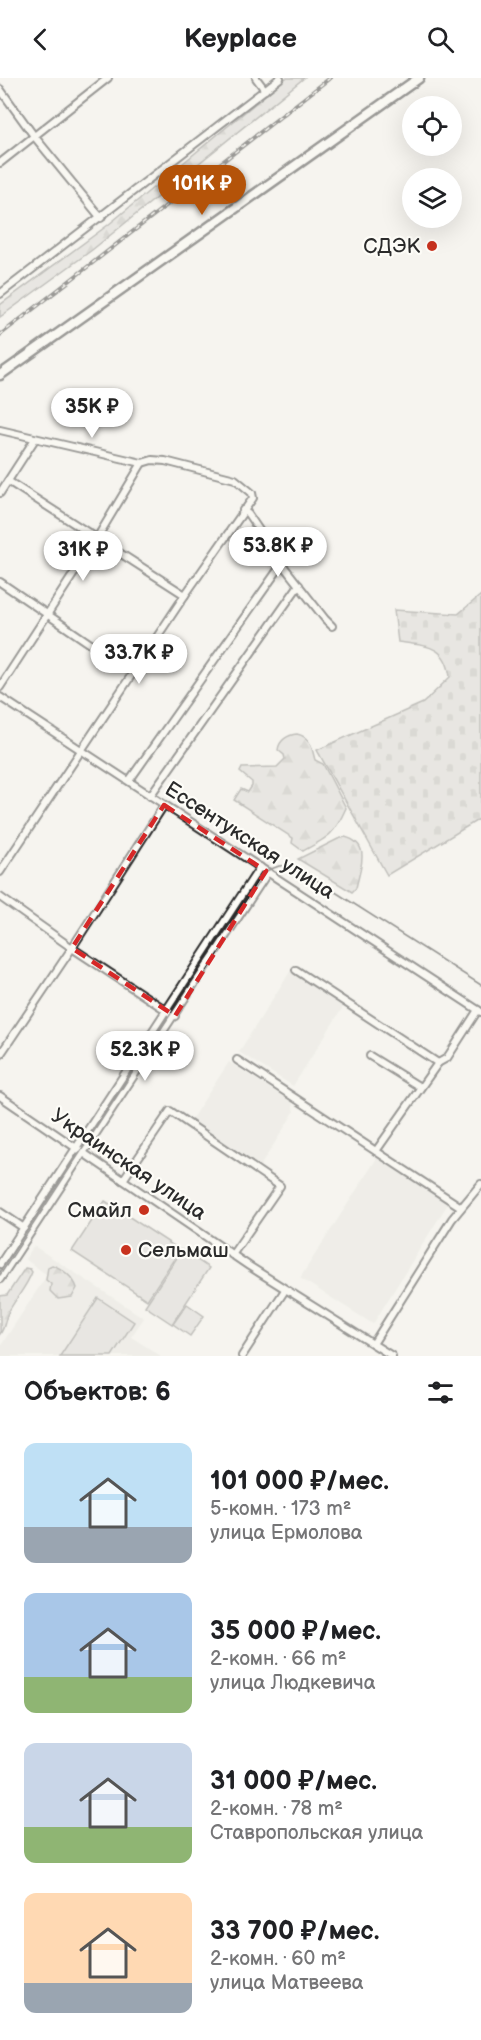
<!DOCTYPE html>
<html lang="ru">
<meta charset="utf-8">
<style>
:root{--surface:#fff;--page:#f2f2f2;--text:#202124;--muted:#757577;--accent:#b45309}
body{margin:0;font-family:"Balsamiq Sans",sans-serif;background:var(--page);color:var(--text);height:100vh;display:flex;flex-direction:column;font-size:22px;white-space:nowrap}
*{box-sizing:border-box;margin:0}
p{font-size:20px;color:var(--muted)}
.icon{flex:none;width:33px;height:33px;fill:none;stroke:currentColor;stroke-width:2;stroke-linecap:round;stroke-linejoin:round}
.map{position:relative;height:1278px;overflow:hidden}
.drawer{display:flex;flex-direction:column;background:var(--surface);flex:1}
.drawer>*{flex:none}
.tools{position:absolute;left:402px;top:18px;display:grid;gap:12px}
.tools a{display:grid;place-items:center;width:60px;height:60px;border-radius:50%;background:var(--surface);box-shadow:0 6px 24px #0002;font-size:30px}
.price{position:absolute;translate:-50% -51px;padding:0 14px;border-radius:21px;background:#fff;color:#222;font-size:20px;line-height:39px;filter:drop-shadow(0 2px 3px #0008)}
.price::after{content:'';position:absolute;left:50%;top:36px;width:18px;height:14px;margin-left:-9px;background:inherit;clip-path:polygon(0 0,100% 0,50% 100%)}
.price.active{background:var(--accent);color:#fff}
ul{padding:0;list-style:none}
li{display:flex;align-items:center;gap:18px;height:150px;padding:0 24px}
li span{display:grid;place-items:center;flex:none;width:168px;height:120px;border-radius:12px;color:#555}
li>.icon{margin-inline-start:auto}
span .icon{width:72px;height:72px;fill:#fffc;stroke-width:1}
li b{font-size:26px}
h2{display:flex;justify-content:space-between;align-items:center;height:72px;padding:0 24px;font-size:26px}
header{display:flex;justify-content:space-between;align-items:center;height:78px;padding:0 24px;background:var(--surface);font-size:27px;font-weight:700}
.map>svg:first-child{display:block}
.built{fill:#e6e5e0}
.green{fill:#d7d6d2;stroke:#81807e;stroke-width:1.5}
.forest{fill:url(#forest-firs);stroke:#81807e;stroke-width:1.5}
.cemetery{fill:url(#cemetery-stones);stroke:#81807e;stroke-width:1.5}
.lines{fill:none;stroke-linecap:round;stroke-linejoin:round}
.minor-casing{stroke:#2b2b2b;stroke-width:10}
.major-casing{stroke:#2b2b2b;stroke-width:13}
.minor{stroke:#fdfcf7;stroke-width:6}
.major{stroke:#fdfcf7;stroke-width:8}
.tram{stroke:#2b2b2b;stroke-width:1.5}
.rail-casing{stroke:#2b2b2b;stroke-width:4}
.rail{stroke:#fdfcf7;stroke-width:1.5;stroke-dasharray:4.5;stroke-linecap:butt}
.marked{fill:none;stroke:#d62828;stroke-width:4.5;stroke-dasharray:12 8;stroke-linejoin:round}
.poi-dot{fill:#c8321e;stroke:#fdfcf7;stroke-width:2}
.labels{text-anchor:middle;stroke-width:4.5;stroke-linejoin:round;paint-order:stroke}
.poi-label{font-size:21px;fill:#2b2b2b;stroke:#fdfcf7;text-anchor:end}
.street-label{font-size:21px;fill:#2b2b2b;stroke:#fdfcf7}
</style>
<header><svg class="icon" aria-label="back" viewBox="0 0 24 24"><path d="M15 5l-7 7 7 7"/></svg>Keyplace<svg class="icon" aria-label="search" viewBox="0 0 24 24"><circle cx="10" cy="10" r="6"/><path d="M15 15l6 6"/></svg></header>
<div class="map">
<svg width="481" height="1278" viewBox="0 0 481 1278">
<defs>
<pattern id="forest-firs" width="22" height="20" patternUnits="userSpaceOnUse" patternTransform="scale(1.5)"><rect width="22" height="20" fill="#d7d6d2"/><path d="M5 1l3.5 6h-7zM16 11l3.5 6h-7z" fill="#b9b8b4"/></pattern>
<pattern id="cemetery-stones" width="16" height="16" patternUnits="userSpaceOnUse" patternTransform="scale(1.5)"><rect width="16" height="16" fill="#d7d6d2"/><path d="M2 7V4a2 2 0 0 1 4 0v3zM10 15v-3a2 2 0 0 1 4 0v3z" fill="#b9b8b4"/></pattern>
</defs>
<rect width="100%" height="100%" fill="#f5f4ef"/>
<filter id="ink" filterUnits="userSpaceOnUse"><feTurbulence type="fractalNoise" baseFrequency=".0167" numOctaves="2"/><feDisplacementMap in="SourceGraphic" scale="12" xChannelSelector="R" yChannelSelector="G"/><feConvolveMatrix kernelMatrix="1 2 1 2 8 2 1 2 1" color-interpolation-filters="sRGB"/></filter>
<g filter="url(#ink)">
<!-- built -->
<g class="built">
<polygon points="291,892 345,926 293,1008 239,974"/>
<polygon points="229,984 292,1024 294,1034 259,1090 189,1045"/>
<polygon points="379,1077 449,1124 373,1246 300,1200"/>
<polygon points="34,1168 144,1240 131,1259 161,1278 0,1278 0,1269 47,1197 25,1181"/>
</g>
<!-- green -->
<g class="green">
<polygon points="105,1123 180,1172 147,1222 72,1173"/>
<polygon points="182,1172 209,1190 172,1246 145,1228"/>
<polygon points="98,1220 134,1244 112,1278 60,1278"/>
<polygon points="187,1226 204,1238 190,1258 173,1246"/>
</g>
<!-- forest -->
<g class="forest">
<polygon points="286,0 304,0 92,172 0,239 0,227 108,147"/>
<path d="M 297,656 C 311,659 312,671 315,682 L 323,686 L 346,730 C 334,757 329,759 303,773 L 292,765 L 293,760 L 234,722 L 241,711 L 248,714 L 252,708 L 252,704 L 240,694 L 242,690 L 277,689 L 285,681 L 284,677 L 278,672 C 279,662 288,657 297,656 Z"/>
<path d="M 345,759 C 372,766 360,790 356,810 L 352,814 L 298,781 L 338,761 Z"/>
<path d="M 52,1187 C 62,1190 74,1200 77,1210 L 72,1219 L 58,1221 L 50,1213 L 51,1206 L 46,1202 L 48,1189 Z"/>
<path d="M 25,1190 L 30,1191 L 32,1194 C 27,1208 16,1220 9,1233 C 4,1241 6,1248 0,1256 L 0,1218 L 7,1217 Z"/>
</g>
<!-- cemetery -->
<path class="cemetery" d="M 481,517 L 481,740 L 387,797 L 317,672 L 423,625 L 450,599 C 446,566 426,568 398,564 L 394,532 L 458,536 Z"/>
<g class="lines">
<!-- minor casing -->
<g class="minor-casing">
<g id="minor">
<polyline points="256,0 265,12"/>
<polyline points="0,11 34,58 101,140"/>
<polyline points="0,85 108,0"/>
<polyline points="0,216 280,0"/>
<polyline points="0,352 142,385 152,382 165,383 235,401 252,415 253,420 185,517 0,794"/>
<polyline points="8,403 185,517"/>
<polyline points="0,415 35,361"/>
<polyline points="243,432 248,436 282,486 325,541 332,548"/>
<polyline points="0,504 133,595"/>
<polyline points="0,609 97,460 142,385"/>
<polyline points="0,619 481,934"/>
<polyline points="129,703 282,486"/>
<polyline points="150,718 299,507"/>
<polyline points="0,819 72,870 175,938"/>
<polyline points="296,892 438,985"/>
<polyline points="0,977 72,870 164,727"/>
<polyline points="370,978 420,1009"/>
<polyline points="237,982 461,1129"/>
<polyline points="0,1018 249,1188 392,1278"/>
<polyline points="376,1073 438,985 447,980 478,932"/>
<polyline points="123,1102 170,1033 280,1108 232,1177"/>
<polyline points="0,1134 24,1150"/>
<polyline points="0,1186 260,789"/>
<polyline points="0,1201 268,794"/>
<polyline points="373,1266 452,1141 481,1106"/>
<polyline points="242,1278 285,1212"/>
</g>
</g>
<!-- major casing -->
<g class="major-casing">
<polyline id="major" points="0,297 419,0"/>
</g>
<!-- minor -->
<use href="#minor" class="minor"/>
<!-- major -->
<use href="#major" class="major"/>
<!-- tram -->
<polyline class="tram" points="0,1197 206,882 266,793 279,788 293,787 481,907"/>
<!-- rail casing -->
<g class="rail-casing">
<polyline id="rail" points="0,257 330,0"/>
</g>
<!-- rail -->
<use href="#rail" class="rail"/>
</g>
</g>
<!-- marked area -->
<path d="M0 0H481V1278H0ZM 164,727 L 266,793 L 175,938 L 72,870 Z" fill="#f5f4ef" fill-opacity=".55" fill-rule="evenodd"/>
<path class="marked" d="M 164,727 L 266,793 L 175,938 L 72,870 Z"/>
<!-- markers -->
<g class="poi-dot">
<circle cx="432" cy="168" r="6"/>
<circle cx="144" cy="1132" r="6"/>
<circle cx="126" cy="1172" r="6"/>
</g>
<g class="labels">
<!-- poi labels -->
<g class="poi-label">
<text x="420" y="175">СДЭК</text>
<text x="132" y="1139">Смайл</text>
<text x="138" y="1179" text-anchor="start">Сельмаш</text>
</g>
<!-- street labels -->
<g class="street-label">
<text transform="translate(250 762) rotate(33)" y="7">Ессентукская улица</text>
<text transform="translate(129 1086) rotate(34)" y="7">Украинская улица</text>
</g>
</g>
</svg>
<div class="tools">
<a><svg class="icon" aria-label="locate" viewBox="0 0 24 24"><circle cx="12" cy="12" r="6"/><path d="M12 2v4M12 18v4M2 12h4M18 12h4"/></svg></a>
<a><svg class="icon" aria-label="layers" viewBox="0 0 24 24"><path d="M12 4l9 5-9 5-9-5zM3 14l9 5 9-5"/></svg></a>
</div>
<b class="price active" style="left:202px;top:138px">101K ₽</b>
<b class="price" style="left:92px;top:361px">35K ₽</b>
<b class="price" style="left:278px;top:500px">53.8K ₽</b>
<b class="price" style="left:83px;top:504px">31K ₽</b>
<b class="price" style="left:139px;top:607px">33.7K ₽</b>
<b class="price" style="left:145px;top:1004px">52.3K ₽</b>
</div>
<section class="drawer">
<h2>Объектов: 6<svg class="icon" aria-label="filters" viewBox="0 0 24 24"><path d="M4 7h16M4 17h16"/><circle cx="9" cy="7" r="2"/><circle cx="15" cy="17" r="2"/></svg></h2>
<ul>
<li><span style="background:linear-gradient(#bfe0f5 70%,#9aa5b1 0)"><svg class="icon" aria-label="home" viewBox="0 0 24 24"><path d="M3 11l9-7 9 7M6 9v11h12V9"/></svg></span><div><b>101 000 ₽/мес.</b><p>5-комн. · 173 m²</p><p>улица Ермолова</p></div></li>
<li><span style="background:linear-gradient(#a9c7e8 70%,#8fb573 0)"><svg class="icon" aria-label="home" viewBox="0 0 24 24"><path d="M3 11l9-7 9 7M6 9v11h12V9"/></svg></span><div><b>35 000 ₽/мес.</b><p>2-комн. · 66 m²</p><p>улица Людкевича</p></div></li>
<li><span style="background:linear-gradient(#c9d6e8 70%,#8fb573 0)"><svg class="icon" aria-label="home" viewBox="0 0 24 24"><path d="M3 11l9-7 9 7M6 9v11h12V9"/></svg></span><div><b>31 000 ₽/мес.</b><p>2-комн. · 78 m²</p><p>Ставропольская улица</p></div></li>
<li><span style="background:linear-gradient(#ffd9b3 75%,#9aa5b1 0)"><svg class="icon" aria-label="home" viewBox="0 0 24 24"><path d="M3 11l9-7 9 7M6 9v11h12V9"/></svg></span><div><b>33 700 ₽/мес.</b><p>2-комн. · 60 m²</p><p>улица Матвеева</p></div></li>
</ul>
</section>
